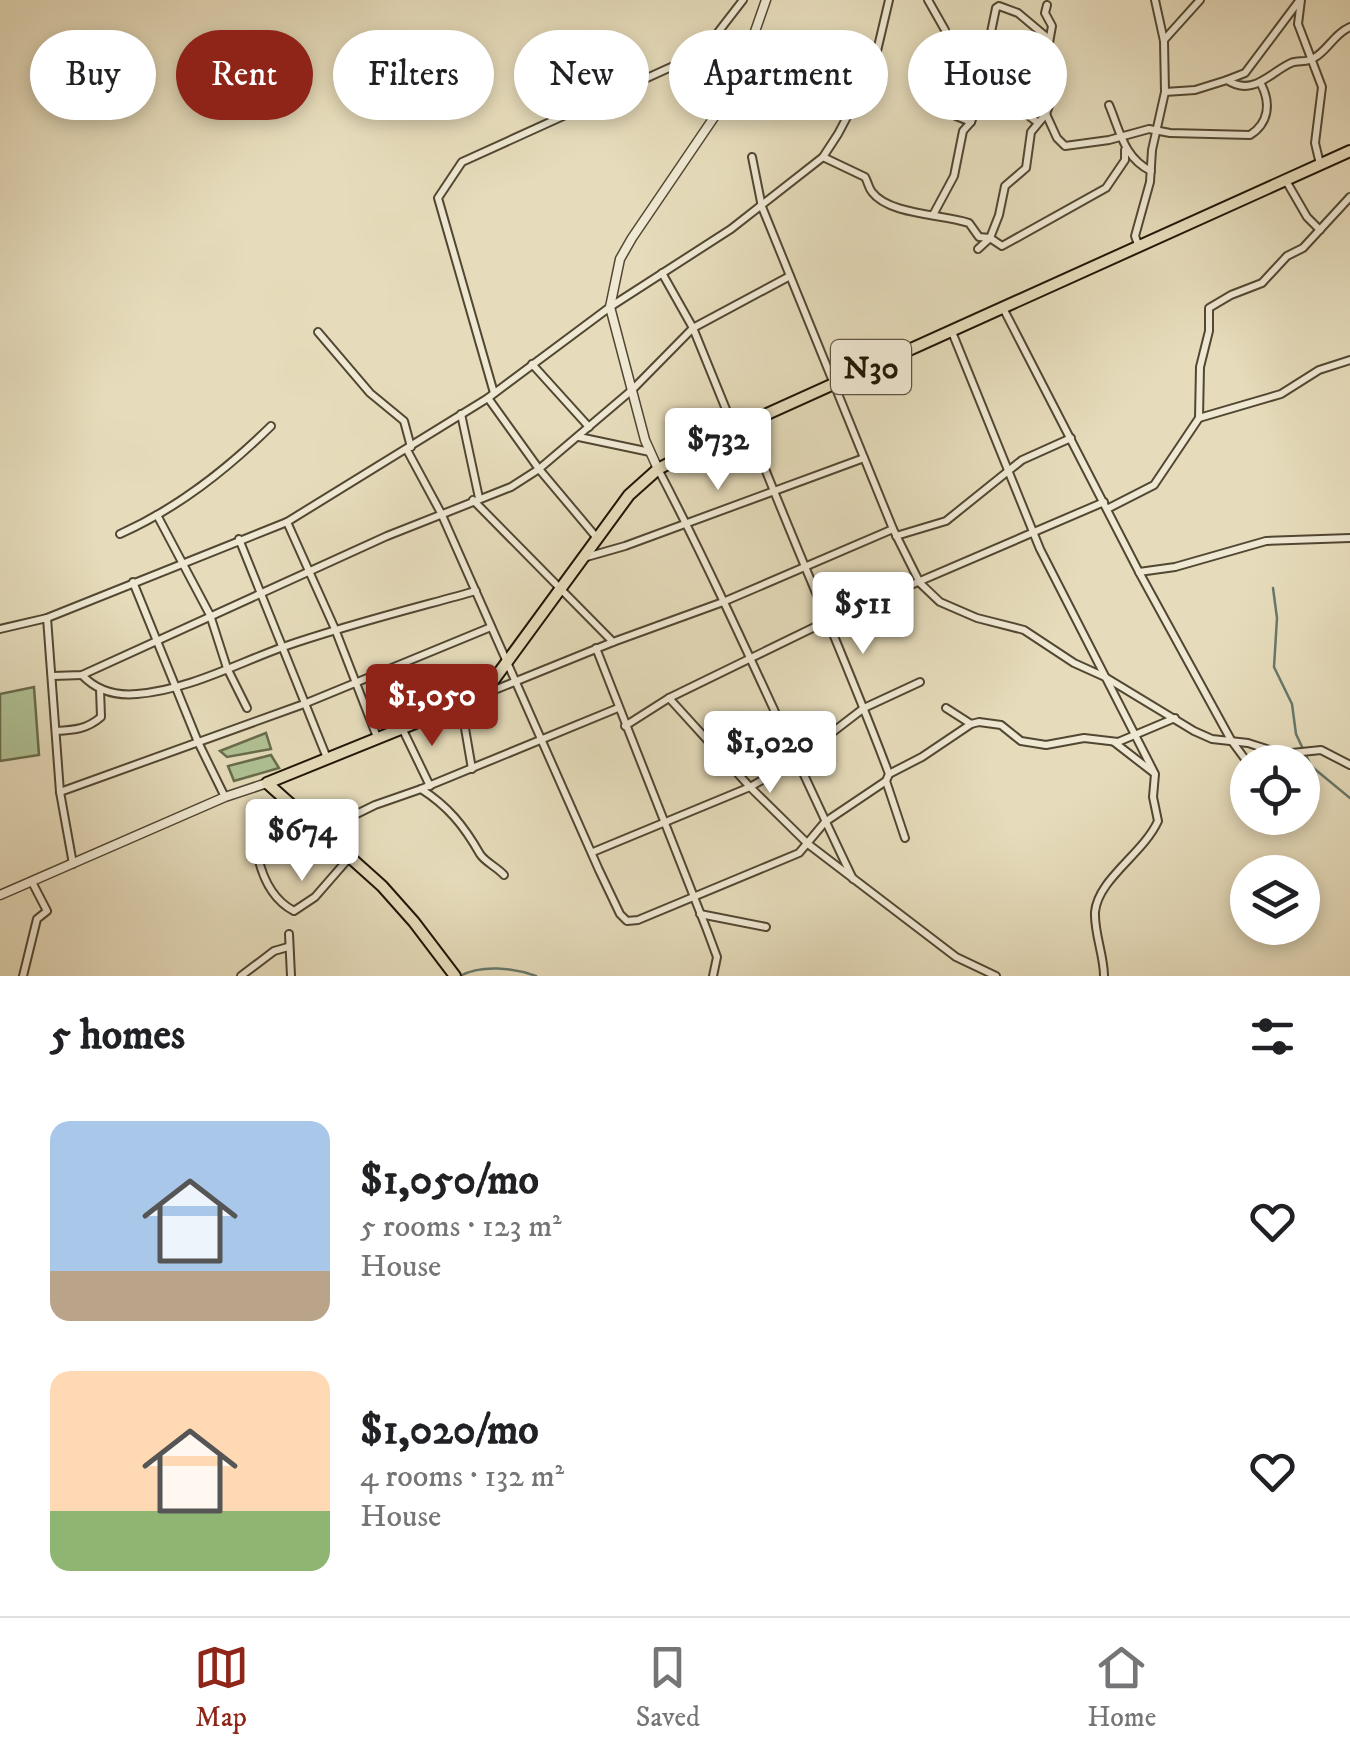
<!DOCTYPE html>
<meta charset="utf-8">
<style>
:root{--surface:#fff;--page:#f2f2f2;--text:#202124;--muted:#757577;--line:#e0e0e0;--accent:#8f2418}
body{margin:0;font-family:"IM FELL DW Pica",serif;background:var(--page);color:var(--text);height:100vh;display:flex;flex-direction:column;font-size:38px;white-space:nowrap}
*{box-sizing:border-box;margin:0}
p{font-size:32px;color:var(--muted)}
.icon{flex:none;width:55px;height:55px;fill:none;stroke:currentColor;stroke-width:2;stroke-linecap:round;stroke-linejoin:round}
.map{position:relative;height:976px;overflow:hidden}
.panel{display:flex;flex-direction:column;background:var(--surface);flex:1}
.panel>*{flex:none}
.top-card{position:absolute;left:30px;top:30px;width:1290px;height:90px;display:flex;gap:20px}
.tools{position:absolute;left:1230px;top:745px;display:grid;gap:20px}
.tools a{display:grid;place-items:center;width:90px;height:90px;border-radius:50%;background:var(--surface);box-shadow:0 5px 15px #0003;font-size:50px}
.price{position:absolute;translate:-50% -85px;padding:0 22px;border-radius:10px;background:#fff;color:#222;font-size:32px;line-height:65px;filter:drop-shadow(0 2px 5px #0008)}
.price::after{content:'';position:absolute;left:50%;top:60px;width:30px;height:22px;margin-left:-15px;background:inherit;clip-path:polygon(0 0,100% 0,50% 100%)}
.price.current{background:var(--accent);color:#fff}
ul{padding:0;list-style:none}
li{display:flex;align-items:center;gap:30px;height:250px;padding:0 50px}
li span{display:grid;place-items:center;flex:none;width:280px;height:200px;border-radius:20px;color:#555}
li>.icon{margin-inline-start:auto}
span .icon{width:120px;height:120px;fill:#fffc;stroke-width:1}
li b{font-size:42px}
h2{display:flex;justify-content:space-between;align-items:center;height:120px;padding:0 50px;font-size:42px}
.chip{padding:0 35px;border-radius:45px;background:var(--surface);box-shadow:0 5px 15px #0003;font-size:35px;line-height:90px}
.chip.current{background:var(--accent);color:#fff}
.tabs{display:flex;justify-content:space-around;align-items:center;height:140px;border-top:2px solid var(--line);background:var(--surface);font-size:28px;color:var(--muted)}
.tabs a{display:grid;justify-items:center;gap:5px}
.tabs .current{color:var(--accent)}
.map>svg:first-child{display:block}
.green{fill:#b0c294;stroke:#686c4c;stroke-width:2.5}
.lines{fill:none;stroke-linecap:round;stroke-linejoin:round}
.stream{stroke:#67796c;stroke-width:2.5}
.minor-casing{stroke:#524732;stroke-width:10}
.tertiary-casing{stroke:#524732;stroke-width:11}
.primary-casing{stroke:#201505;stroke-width:14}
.minor{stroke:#efe8d3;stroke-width:6}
.tertiary{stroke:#efe8d3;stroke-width:8}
.primary{stroke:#e6dcbb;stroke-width:10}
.labels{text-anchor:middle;stroke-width:8;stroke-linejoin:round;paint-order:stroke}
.shield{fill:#efe8d3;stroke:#5e5443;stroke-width:2.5}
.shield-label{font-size:32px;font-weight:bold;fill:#201505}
</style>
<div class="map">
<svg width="1350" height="976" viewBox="0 0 1350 976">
<rect width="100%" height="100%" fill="#e6dcbb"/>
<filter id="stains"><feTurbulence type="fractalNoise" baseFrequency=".002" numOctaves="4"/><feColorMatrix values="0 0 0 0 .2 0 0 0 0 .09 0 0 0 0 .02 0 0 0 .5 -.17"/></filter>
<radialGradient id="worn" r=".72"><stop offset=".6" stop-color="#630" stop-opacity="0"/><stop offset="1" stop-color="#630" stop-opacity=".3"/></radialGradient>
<!-- green -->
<g class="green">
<polygon points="34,687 39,755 0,761 0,694"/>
<polygon points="266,733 271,749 227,757 220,751"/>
<polygon points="271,755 279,768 234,781 228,766"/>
</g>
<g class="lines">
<!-- stream -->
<g class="stream">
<polyline points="1273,588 1277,618 1274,667 1292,704 1296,734 1311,766 1350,798"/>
<path d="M 460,976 C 482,964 513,968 536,976"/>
</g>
<!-- minor casing -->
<g class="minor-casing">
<g id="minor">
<polyline points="928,0 945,30 949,48 963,60 970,75 982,90 1012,103 1037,122"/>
<polyline points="1301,0 1298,24 1322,87 1315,143 1320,164"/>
<polyline points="1164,40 1200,0"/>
<polyline points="950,49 954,62 956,116 971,122"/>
<polyline points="1227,80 1245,73 1299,1"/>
<path d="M 1165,92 L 1195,90 L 1227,80 C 1253,97 1269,73 1291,63 C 1298,60 1308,63 1314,58 C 1328,50 1334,34 1350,27"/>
<path d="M 1109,105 C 1120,131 1124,158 1151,171"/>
<path d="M 1046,114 L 1057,138 L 1065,146 L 1109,140 L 1149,129 L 1170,133 L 1250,135 C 1269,123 1271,103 1261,84"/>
<polyline points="752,157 762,207 893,529 920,583 940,602 977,618 1024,630 1074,663 1105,677 1194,731 1212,739 1248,743 1282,754 1321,750 1350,765"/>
<path d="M 823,157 L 865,177 C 868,182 868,187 872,192 C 889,215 943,214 969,223 L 979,237 L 990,238 L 1002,246 L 1106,188 L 1125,160 L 1125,150"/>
<polyline points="1285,179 1307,217 1320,230"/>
<polyline points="933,215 954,176 963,131 971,122 986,83 984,66 996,8 999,6 1018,13 1049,39"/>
<polyline points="1139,247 1135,236 1150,182 1152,150 1165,92 1164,41 1155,0"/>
<polyline points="978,249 990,238 999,215 1005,186 1026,168 1031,132 1046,114 1055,88 1056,77 1047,54 1052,26 1045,13 1047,5"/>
<polyline points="662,273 693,328 734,429"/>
<polyline points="1003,308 1139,572 1231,740 1248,763"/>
<polyline points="318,332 370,393 404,421 411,447"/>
<path d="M 952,332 L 1040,549 L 1155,774 L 1153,797 L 1158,821 C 1143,854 1098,879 1095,912 C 1094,933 1104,955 1104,976"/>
<polyline points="532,364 589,427"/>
<polyline points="494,393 438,198 462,162 702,53 743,0"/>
<polyline points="488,398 539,469 597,538"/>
<polyline points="461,414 479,498"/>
<polyline points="1199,418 1281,394 1319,370 1350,360"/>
<path d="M 747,423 C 792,541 845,656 889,774 L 886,781 L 905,838"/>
<polyline points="579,437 650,452"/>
<polyline points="407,450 441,513 599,870 620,914 627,921 638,920 799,853 825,822 886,781"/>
<path d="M 658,469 C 728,603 787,742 853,879"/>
<polyline points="473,500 613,642"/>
<polyline points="1107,509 1154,485 1199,418 1200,367 1209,331 1209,308 1231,295 1262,283 1287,256 1303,248 1350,197"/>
<polyline points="157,515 210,615 227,668 247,708"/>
<polyline points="287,522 335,629 377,737"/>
<path d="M 120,534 C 178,508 226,470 271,426"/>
<polyline points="896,536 946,521 1022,460 1071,438"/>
<polyline points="239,539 327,758"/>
<polyline points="583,558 625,546 864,458"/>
<polyline points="1139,572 1175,567 1266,541 1350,538"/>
<polyline points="133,582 198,742 225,797"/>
<polyline points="47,618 60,792 73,864"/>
<polyline points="0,629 47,618 287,522 488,398 610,307 731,229 823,157 838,134 873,68 889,0"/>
<polyline points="596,648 707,930 717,957 713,976"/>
<path d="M 82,675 C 97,691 115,696 137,694 C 188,690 236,664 283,647 C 346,625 411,609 476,591"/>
<polyline points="53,676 82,675 387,536 511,487 539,469 632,390 693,328 790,276"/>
<polyline points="487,693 613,642 723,602 893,529"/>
<polyline points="669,698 750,787 808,844 956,957 996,976"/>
<polyline points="461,705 472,769"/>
<polyline points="971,724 979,722 1001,725 1021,741 1046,745 1084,738 1118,742 1175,718"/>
<polyline points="625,726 669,698 827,621 1104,502"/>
<polyline points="402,728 430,786"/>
<path d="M 56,731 C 75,730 87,729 101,717 L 100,689"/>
<polyline points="1114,742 1154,773"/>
<polyline points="889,774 922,757 971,724 946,708"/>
<path d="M 421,789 C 448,806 464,826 480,854 C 485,862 497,867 504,875"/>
<polyline points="60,792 304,704 491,627"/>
<polyline points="320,832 375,805 421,789 618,708"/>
<polyline points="593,852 750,787 795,761 864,708 920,682"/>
<path d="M 258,857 C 263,879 273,900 294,911 L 315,897 L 349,858"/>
<polyline points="700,914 766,927"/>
<polyline points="289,934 291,976"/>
<polyline points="23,976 37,919 47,911 32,882"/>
<polyline points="241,976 274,951 288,947"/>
</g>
</g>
<!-- tertiary casing -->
<g class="tertiary-casing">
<g id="tertiary">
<polyline points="658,469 645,440 610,307 620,259 632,238 721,107 752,40 766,0"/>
<polyline points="0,895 225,797 267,783"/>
</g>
</g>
<!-- primary casing -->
<g class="primary-casing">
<polyline id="primary" points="455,976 414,922 382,886 267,783 482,696 629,495 658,469 747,423 1350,151"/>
</g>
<!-- minor -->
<use href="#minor" class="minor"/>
<!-- tertiary -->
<use href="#tertiary" class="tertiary"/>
<!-- primary -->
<use href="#primary" class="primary"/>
</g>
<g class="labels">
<!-- shield labels -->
<rect class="shield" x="831" y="340" width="80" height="54" rx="8"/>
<g class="shield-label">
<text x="871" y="378">N30</text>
</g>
</g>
<rect width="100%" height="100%" filter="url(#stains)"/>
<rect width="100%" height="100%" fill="url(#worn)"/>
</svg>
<div class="tools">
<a><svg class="icon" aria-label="locate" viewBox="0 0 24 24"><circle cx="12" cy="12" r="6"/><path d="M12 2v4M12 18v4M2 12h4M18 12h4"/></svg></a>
<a><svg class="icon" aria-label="layers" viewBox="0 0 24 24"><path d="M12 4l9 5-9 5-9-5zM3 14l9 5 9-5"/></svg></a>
</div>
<b class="price" style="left:718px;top:493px">$732</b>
<b class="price" style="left:863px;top:657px">$511</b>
<b class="price current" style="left:432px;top:749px">$1,050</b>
<b class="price" style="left:770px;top:796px">$1,020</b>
<b class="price" style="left:302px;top:884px">$674</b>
<div class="top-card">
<a class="chip">Buy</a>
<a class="chip current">Rent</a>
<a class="chip">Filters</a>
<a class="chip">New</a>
<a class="chip">Apartment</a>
<a class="chip">House</a>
</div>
</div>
<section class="panel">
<h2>5 homes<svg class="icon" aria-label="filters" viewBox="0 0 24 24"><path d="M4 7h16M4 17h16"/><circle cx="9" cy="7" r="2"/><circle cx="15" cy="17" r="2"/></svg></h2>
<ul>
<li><span style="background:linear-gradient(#a9c7e8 75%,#b9a48a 0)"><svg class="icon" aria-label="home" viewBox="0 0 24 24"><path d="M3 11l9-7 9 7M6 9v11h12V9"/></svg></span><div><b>$1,050/mo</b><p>5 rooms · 123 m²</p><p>House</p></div><svg class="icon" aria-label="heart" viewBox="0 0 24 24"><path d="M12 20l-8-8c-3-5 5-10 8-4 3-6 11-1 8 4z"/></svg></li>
<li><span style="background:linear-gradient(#ffd9b3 70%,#8fb573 0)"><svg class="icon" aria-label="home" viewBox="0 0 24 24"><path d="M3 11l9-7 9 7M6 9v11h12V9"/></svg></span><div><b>$1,020/mo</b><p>4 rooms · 132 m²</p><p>House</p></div><svg class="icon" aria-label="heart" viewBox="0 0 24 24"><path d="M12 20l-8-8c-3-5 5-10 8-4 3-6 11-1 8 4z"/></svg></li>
</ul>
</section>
<nav class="tabs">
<a class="current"><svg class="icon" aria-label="map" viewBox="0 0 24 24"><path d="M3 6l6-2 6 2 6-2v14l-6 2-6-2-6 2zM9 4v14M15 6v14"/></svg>Map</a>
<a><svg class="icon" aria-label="saved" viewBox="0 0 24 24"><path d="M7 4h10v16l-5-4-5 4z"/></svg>Saved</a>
<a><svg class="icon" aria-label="home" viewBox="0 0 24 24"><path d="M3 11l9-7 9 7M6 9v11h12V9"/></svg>Home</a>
</nav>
